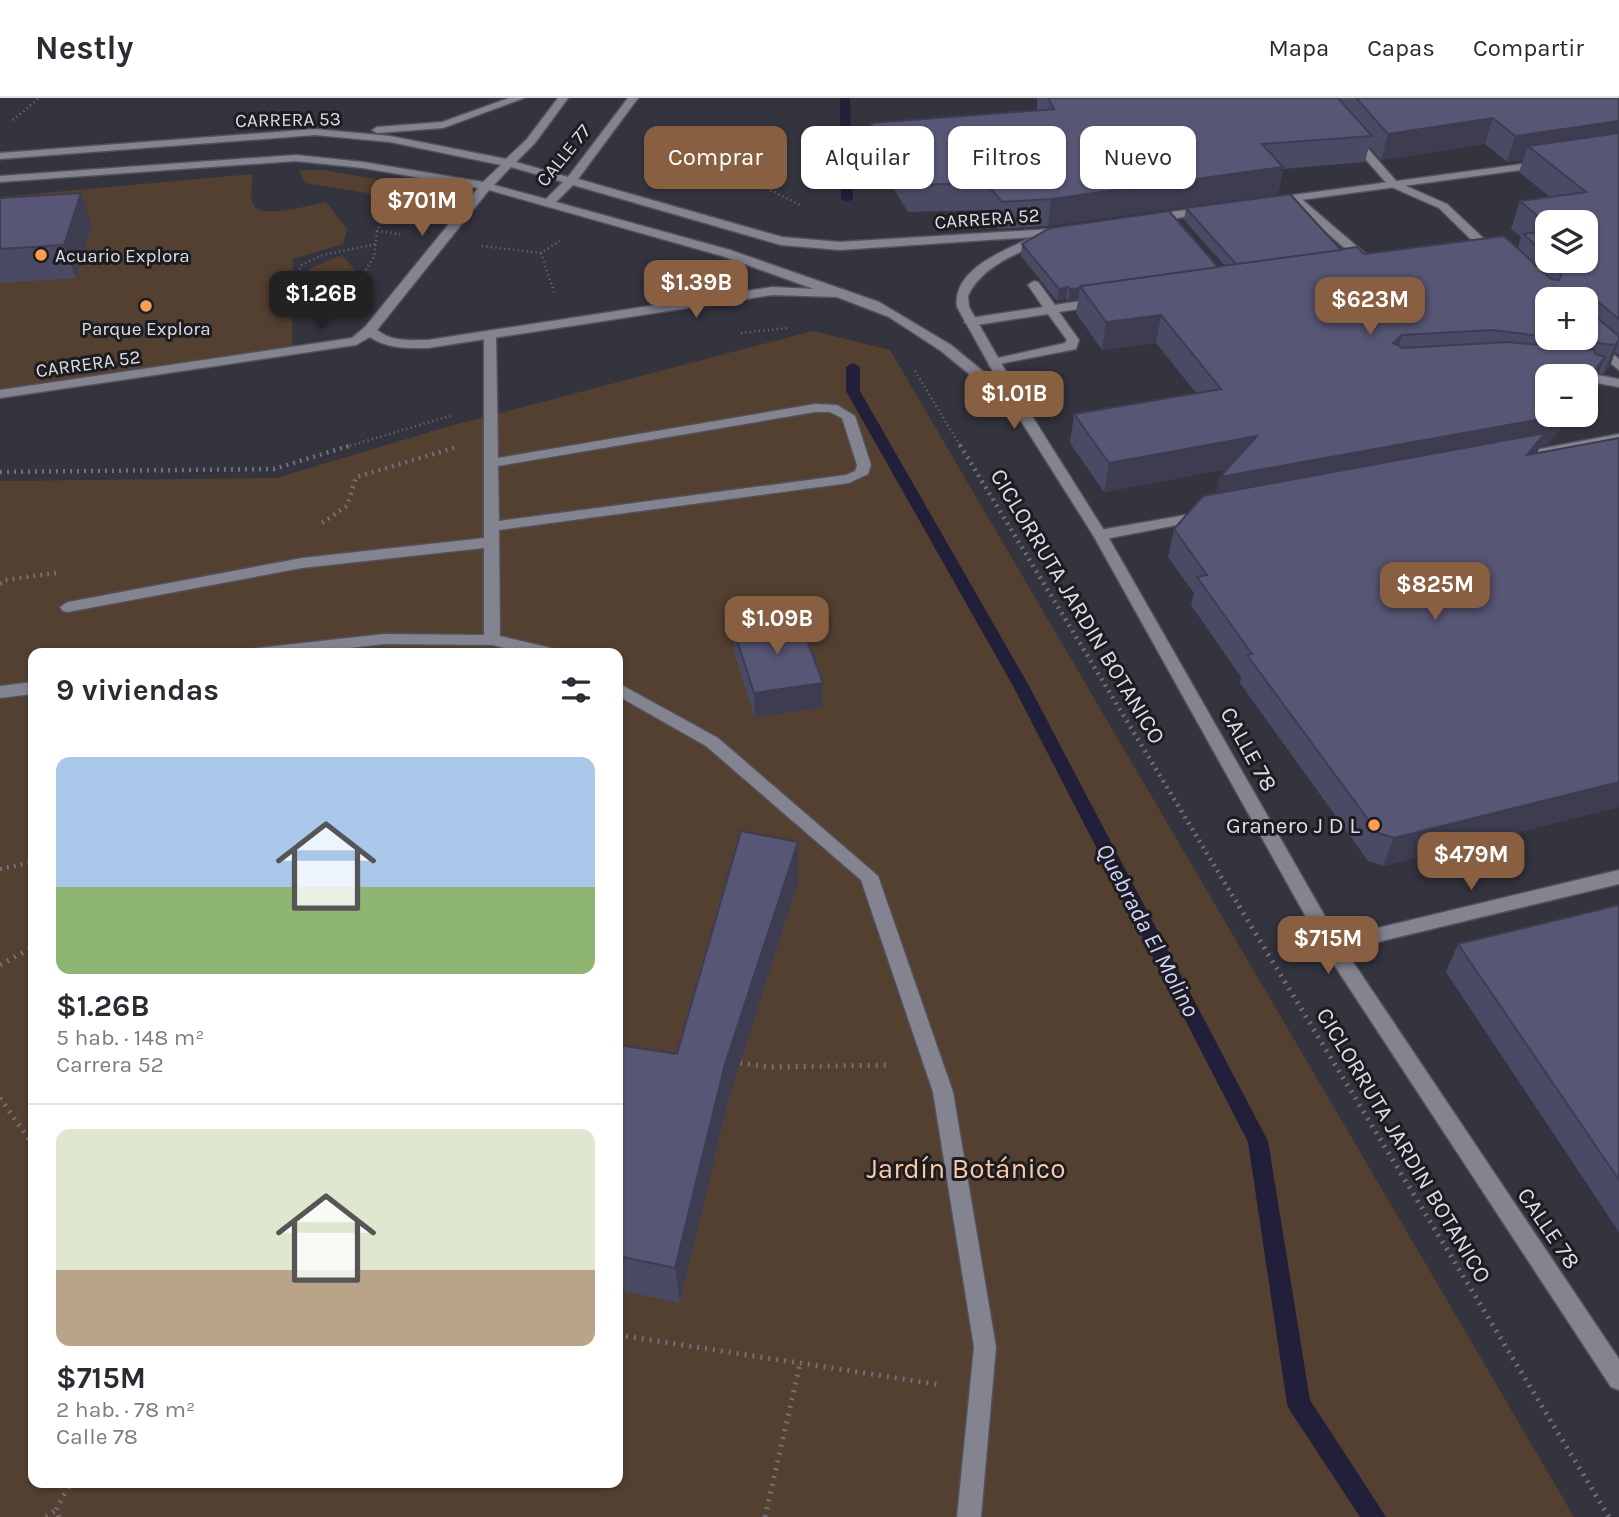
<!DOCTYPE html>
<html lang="es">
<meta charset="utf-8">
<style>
:root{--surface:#fff;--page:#f7f7f7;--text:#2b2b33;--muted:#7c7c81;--line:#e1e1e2;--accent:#895f41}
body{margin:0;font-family:Karla,sans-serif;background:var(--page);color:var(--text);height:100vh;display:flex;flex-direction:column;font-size:26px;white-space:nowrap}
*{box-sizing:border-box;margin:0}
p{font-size:23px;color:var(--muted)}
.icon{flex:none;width:38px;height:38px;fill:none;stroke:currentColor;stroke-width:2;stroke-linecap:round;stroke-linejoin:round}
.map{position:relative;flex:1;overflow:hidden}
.panel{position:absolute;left:28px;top:550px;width:595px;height:840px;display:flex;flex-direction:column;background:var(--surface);border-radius:14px;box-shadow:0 2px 5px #0004}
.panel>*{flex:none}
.hud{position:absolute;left:644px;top:28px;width:665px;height:63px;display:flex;gap:14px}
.buttons{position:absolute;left:1535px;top:112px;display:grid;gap:14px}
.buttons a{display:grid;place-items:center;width:63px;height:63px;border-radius:14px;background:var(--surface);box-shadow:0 2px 5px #0004;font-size:35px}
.price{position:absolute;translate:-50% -60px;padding:0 16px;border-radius:14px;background:var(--accent);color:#fff;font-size:23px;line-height:46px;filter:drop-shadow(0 2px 4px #0008)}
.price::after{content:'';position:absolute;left:50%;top:42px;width:21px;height:16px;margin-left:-10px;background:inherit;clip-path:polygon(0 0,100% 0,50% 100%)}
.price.on{background:#222;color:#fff}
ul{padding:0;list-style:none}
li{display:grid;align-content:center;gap:14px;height:371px;padding:0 28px}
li+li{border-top:2px solid var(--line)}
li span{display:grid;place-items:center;height:217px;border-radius:14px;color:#555}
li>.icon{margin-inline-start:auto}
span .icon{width:126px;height:126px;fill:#fffc;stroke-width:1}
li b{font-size:30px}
h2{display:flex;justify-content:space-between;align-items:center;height:84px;padding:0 28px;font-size:30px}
.chip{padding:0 24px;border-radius:14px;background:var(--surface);box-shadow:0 2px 5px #0004;font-size:24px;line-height:63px}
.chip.on{background:var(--accent);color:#fff}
header{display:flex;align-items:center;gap:42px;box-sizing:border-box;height:98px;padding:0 35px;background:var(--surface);border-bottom:2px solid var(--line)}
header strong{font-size:33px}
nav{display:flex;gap:38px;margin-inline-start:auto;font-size:24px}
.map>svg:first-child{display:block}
.green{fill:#544031;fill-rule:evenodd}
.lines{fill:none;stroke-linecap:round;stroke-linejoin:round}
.stream{fill:#211f39;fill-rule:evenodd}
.lane-casing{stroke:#52515b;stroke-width:3}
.street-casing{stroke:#52515b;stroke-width:3}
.secondary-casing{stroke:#52515b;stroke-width:3}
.path-far2{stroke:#70707a;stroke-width:2.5;stroke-dasharray:1 3.5;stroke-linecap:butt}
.path-far1{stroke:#70707a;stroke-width:4.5;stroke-dasharray:2 5;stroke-linecap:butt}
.path{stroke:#70707a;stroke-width:5;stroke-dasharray:2 6;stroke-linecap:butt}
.lane{fill:#848491;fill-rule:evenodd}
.street{fill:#848491;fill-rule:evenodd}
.secondary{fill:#848491;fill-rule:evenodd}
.wall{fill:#4b4a64;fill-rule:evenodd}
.shaded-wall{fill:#3d3c51}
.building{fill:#575674;stroke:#3d3c51;stroke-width:2}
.poi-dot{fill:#fc9e52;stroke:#1c1c21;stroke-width:2.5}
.labels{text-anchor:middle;stroke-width:6;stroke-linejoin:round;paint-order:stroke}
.far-street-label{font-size:19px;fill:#dddde5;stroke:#1c1c21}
.far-poi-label{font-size:19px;fill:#dddde5;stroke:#1c1c21;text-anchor:start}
.street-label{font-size:23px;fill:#dddde5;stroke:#1c1c21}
.poi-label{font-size:23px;fill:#dddde5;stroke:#1c1c21;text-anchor:end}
.water-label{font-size:24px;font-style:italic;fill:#d2d1fe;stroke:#1c1c21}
.near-park-label{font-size:28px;fill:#fcc7a1;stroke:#1c1c21}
</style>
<header>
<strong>Nestly</strong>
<nav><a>Mapa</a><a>Capas</a><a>Compartir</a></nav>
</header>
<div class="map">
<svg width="1619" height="1419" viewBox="0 0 1619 1419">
<rect width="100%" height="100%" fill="#34343f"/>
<!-- green -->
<g class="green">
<polygon points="299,72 324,72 397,85 373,96 305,85"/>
<path d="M 253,76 C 252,85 248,101 255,109 C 264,120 312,107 326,104 L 347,131 L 343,146 L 293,161 L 292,255 L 0,297 L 0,99 Z"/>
<polygon points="342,157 355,172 342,186 324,189 311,180 309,171"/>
<path d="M 813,233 L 890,252 L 1574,1419 L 0,1419 L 0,383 L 276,380 L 443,330 ZM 33,555 L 618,555 L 618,1384 L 33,1384 Z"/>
</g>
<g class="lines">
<!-- stream -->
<g class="stream">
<polygon points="840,0 850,0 853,101 847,104 841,101"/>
<polygon points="853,265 860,269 860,293 1029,588 1268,1043 1310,1302 1386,1419 1360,1419 1291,1314 1287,1306 1248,1044 1013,588 846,293 846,269"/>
</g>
<!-- lane casing -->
<g class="lane-casing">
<g id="lane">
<polygon points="1290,98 1298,98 1374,163 1374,169 1366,169 1290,102"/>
<polygon points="1034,183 1038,184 1055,207 1098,200 1104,204 1098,208 1059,214 1079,242 1076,251 989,268 989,262 1065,245 1067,242 1048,216 970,228 964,224 970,220 1043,209 1028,187"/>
<path d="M 490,233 L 496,237 L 498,360 L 815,306 L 837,307 L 855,318 L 871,367 L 868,376 L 849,385 L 499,432 L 500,538 L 551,550 L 559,555 L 526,555 L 492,547 L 384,546 L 308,555 L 250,555 L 258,550 L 384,536 L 484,537 L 484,450 L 302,470 L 68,514 L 63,513 L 60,509 L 68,504 L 302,460 L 484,440 L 484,237 ZM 815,314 L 830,314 L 842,320 L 857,367 L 855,373 L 846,377 L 499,423 L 498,368 Z"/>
<polygon points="1586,275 1619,281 1619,289 1586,283 1586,278 1580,278"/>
<polygon points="33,584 33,596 0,600 0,588"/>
<polygon points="618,585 718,640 878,778 953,994 996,1249 981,1419 957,1419 974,1249 933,994 861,782 706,648 618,598"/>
</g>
</g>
<!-- street casing -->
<g class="street-casing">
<g id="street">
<polygon points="1348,37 1356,37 1397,84 1447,106 1499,155 1499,161 1491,161 1439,110 1389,88 1348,41"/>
<polygon points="1586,234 1619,261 1619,272 1581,241 1586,240"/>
<polygon points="1619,336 1619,344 1513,364 1506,360 1513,356"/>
<polygon points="1203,414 1210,418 1208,421 1100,442 1093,437 1100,432"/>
<polygon points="1619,772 1619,786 1332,855 1325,853 1323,848 1325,843 1332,841"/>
</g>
</g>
<!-- secondary casing -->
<g class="secondary-casing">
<g id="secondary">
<polygon points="509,0 524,0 443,30 377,35 372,32 377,29 442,24"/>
<path d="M 558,0 L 568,0 L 535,45 L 516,64 L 568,79 L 628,0 L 638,0 L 578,81 L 782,139 L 840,144 L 1067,130 L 1067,136 L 1047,138 L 1046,142 C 1019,155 981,168 968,198 L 969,209 L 1027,310 L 1107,437 L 1339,843 L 1619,1261 L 1619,1292 L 1611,1289 L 1325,853 L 1093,437 L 1011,307 L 1006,306 L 941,253 L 889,219 L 837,199 L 772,197 L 428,250 C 407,250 387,251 370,239 L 356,247 L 0,300 L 0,292 L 352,240 L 365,229 L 478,90 L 363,70 L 296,63 L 0,84 L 0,78 L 296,57 L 363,64 L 483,84 L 501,67 L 390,44 L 315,37 L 0,61 L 0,55 L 315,31 L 390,38 L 506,61 L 527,41 ZM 511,69 L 563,84 L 546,101 L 494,87 ZM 573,87 L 781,147 L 840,152 L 1033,139 C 1005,152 952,171 957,209 L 1001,288 L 951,247 L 879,204 L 730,152 L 556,104 ZM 489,92 L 722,158 L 814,191 L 772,189 L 428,242 C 409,242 392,244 377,232 Z"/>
<polygon points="1545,63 1551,66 1549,68 1271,106 1265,103 1271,100"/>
<polygon points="1208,109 1214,112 1212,114 1149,125 1143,121 1149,117"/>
</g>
</g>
<!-- path-far2 -->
<g class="path-far2">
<polyline points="13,22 39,0"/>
<polyline points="704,82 764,89 802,108"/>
<polyline points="377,133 400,136"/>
<polyline points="482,148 541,155 560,143"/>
<polyline points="541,155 554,194"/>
<polyline points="356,187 374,159 377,133 391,104"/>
<polyline points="334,211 309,201 299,172 301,167 323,157 377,146"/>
<polyline points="741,235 788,230"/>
<polyline points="915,273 961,349"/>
<polyline points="346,349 453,317"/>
</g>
<!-- path-far1 -->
<g class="path-far1">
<polyline points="960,347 1240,810"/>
<polyline points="0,374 274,371 352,347"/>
<polyline points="322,425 347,408 356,379 454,350"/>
<polyline points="0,486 5,482 56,475"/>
<polyline points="0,771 33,764"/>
</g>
<!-- path -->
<g class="path">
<polyline points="1239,808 1609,1419"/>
<polyline points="0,867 33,849"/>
<polyline points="740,965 770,969 891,967"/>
<polyline points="0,1000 33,1047"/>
<polyline points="618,1237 942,1287"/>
<polyline points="46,1419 56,1412"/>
<polyline points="59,1419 56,1412 71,1384"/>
<polyline points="765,1419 800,1266"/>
</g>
<!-- lane -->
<use href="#lane" class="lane"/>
<!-- street -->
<use href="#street" class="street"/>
<!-- secondary -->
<use href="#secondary" class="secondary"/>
</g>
<!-- wall -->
<g class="wall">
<path d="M 1037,0 L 1619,0 L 1619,256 L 1618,257 L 1615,254 L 1610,268 L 1603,276 L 1599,275 L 1594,287 L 1547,317 L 1571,317 L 1547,347 L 1540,348 L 1537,355 L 1619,340 L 1619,709 L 1383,768 L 1368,763 L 1240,585 L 1241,579 L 1191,507 L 1194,495 L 1168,459 L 1174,431 L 1216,396 L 1220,379 L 1227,371 L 1104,394 L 1070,345 L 1074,316 L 1196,295 L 1156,245 L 1102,252 L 1076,215 L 1078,202 L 1068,204 L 1066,201 L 1057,203 L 1021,158 L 1022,146 L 1218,169 L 1225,168 L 1184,122 L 1186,110 L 1341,152 L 1364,156 L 1518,151 L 1521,139 L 1511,131 L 1520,103 L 1550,99 L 1519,74 L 1523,62 L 1507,64 L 1485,46 L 1381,62 L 1369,48 L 1365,64 L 1283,71 L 1278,96 L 1048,128 L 999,131 L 984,112 L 908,114 L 870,52 L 871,25 L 1037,12 ZM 1547,124 L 1586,163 L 1547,163 ZM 1547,201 L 1586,240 L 1547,240 Z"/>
<polygon points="81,95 92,127 76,180 0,185 0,100"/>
<polygon points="733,530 823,585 823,609 755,620 734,555"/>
<polygon points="798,744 798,784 728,1004 680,1205 618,1192 618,947 677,956"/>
<polygon points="1619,807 1619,1134 1446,874 1458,846"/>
</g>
<!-- shaded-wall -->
<g class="shaded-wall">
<polygon points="1493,20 1485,46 1381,62 1388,36"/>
<polygon points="1619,23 1619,47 1528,48 1523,62 1507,64 1515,38"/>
<polygon points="1283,69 1278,96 1048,128 1051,101"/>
<polygon points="81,95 92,127 76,180 64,147"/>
<polygon points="1068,189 1066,201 1057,203 1059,191"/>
<polygon points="1080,190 1078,202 1068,204 1070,191"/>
<polygon points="1161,217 1156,245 1102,252 1106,224"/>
<polygon points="1402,237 1394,265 1393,245"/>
<polygon points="1619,242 1610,268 1603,276 1615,247"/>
<polygon points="1605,259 1594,287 1586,298 1586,283"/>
<polygon points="1559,317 1571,317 1547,347 1540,348 1534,363 1214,408 1220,379"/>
<polygon points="1257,338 1251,367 1104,394 1109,365"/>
<polygon points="823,585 823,609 755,620 754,595"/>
<polygon points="1619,684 1619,709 1383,768 1394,740"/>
<polygon points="798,744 798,784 728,1004 680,1205 675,1170 725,966"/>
</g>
<!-- building -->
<g class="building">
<polygon points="1048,0 1338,0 1372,38 1262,46 1283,69 1051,101 1002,104 986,85 909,87 871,25 1054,11"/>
<polygon points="1356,0 1619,0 1619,23 1515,38 1493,20 1388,36"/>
<polygon points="1619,35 1619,221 1597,203 1589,213 1619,238 1619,242 1615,247 1556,240 1586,240 1586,201 1547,201 1547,239 1492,232 1402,237 1393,245 1403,250 1508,244 1594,252 1595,256 1605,259 1586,283 1586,278 1547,278 1547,317 1559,317 1558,318 1220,379 1257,338 1109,365 1074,316 1221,291 1161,217 1106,224 1080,188 1357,149 1364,156 1504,138 1551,181 1559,182 1563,171 1553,163 1586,163 1586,124 1547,124 1547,126 1520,103 1586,94 1528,48"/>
<polygon points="81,95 64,147 0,151 0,100"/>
<polygon points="1290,96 1341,152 1236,166 1186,110"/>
<polygon points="1169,113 1218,169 1080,188 1080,190 1070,191 1068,189 1059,191 1022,146 1050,130"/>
<polygon points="1547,133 1547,157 1523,136"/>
<polygon points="1545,335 1527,357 1619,340 1619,684 1394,740 1378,735 1247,557 1252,556 1197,479 1207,477 1174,431 1203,398"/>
<polygon points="799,520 823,585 754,595 733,530"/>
<polygon points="741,733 798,744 725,966 675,1170 618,1158 618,947 677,956"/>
<polygon points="1619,807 1619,1082 1458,846"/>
</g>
<!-- markers -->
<g class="poi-dot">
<circle cx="41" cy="157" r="7"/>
<circle cx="146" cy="208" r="7"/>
<circle cx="1374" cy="727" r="7"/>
</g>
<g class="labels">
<!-- far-street labels -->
<g class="far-street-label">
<text transform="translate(288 21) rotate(-1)" y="7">CARRERA 53</text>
<text transform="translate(563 57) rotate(-51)" y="7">CALLE 77</text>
<text transform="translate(987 120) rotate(-4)" y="7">CARRERA 52</text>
<text transform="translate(88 265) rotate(-8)" y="7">CARRERA 52</text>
</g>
<!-- far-poi labels -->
<g class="far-poi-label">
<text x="55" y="164">Acuario Explora</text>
<text x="146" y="237" text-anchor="middle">Parque Explora</text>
</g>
<!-- street labels -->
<g class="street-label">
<text transform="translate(1078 508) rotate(59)" y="8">CICLORRUTA JARDIN BOTANICO</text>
<text transform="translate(1249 651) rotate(61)" y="8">CALLE 78</text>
<text transform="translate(1404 1047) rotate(59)" y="8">CICLORRUTA JARDIN BOTANICO</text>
<text transform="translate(1549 1130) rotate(56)" y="8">CALLE 78</text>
</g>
<!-- poi labels -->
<g class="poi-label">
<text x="1360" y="735">Granero J D L</text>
</g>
<!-- water labels -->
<g class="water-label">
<text transform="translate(1148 832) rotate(62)" y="8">Quebrada El Molino</text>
</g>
<!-- near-park labels -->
<g class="near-park-label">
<text x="966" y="1080">Jardín Botánico</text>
</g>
</g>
</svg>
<div class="buttons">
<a><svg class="icon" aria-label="layers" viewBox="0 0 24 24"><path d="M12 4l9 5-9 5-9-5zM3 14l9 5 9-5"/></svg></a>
<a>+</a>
<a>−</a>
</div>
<b class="price" style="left:422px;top:140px">$701M</b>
<b class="price" style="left:696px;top:222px">$1.39B</b>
<b class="price on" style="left:321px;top:233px">$1.26B</b>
<b class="price" style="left:1370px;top:239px">$623M</b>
<b class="price" style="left:1014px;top:333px">$1.01B</b>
<b class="price" style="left:1435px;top:524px">$825M</b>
<b class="price" style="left:777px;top:558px">$1.09B</b>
<b class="price" style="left:1471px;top:794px">$479M</b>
<b class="price" style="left:1328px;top:878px">$715M</b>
<div class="hud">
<a class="chip on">Comprar</a>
<a class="chip">Alquilar</a>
<a class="chip">Filtros</a>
<a class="chip">Nuevo</a>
</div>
<section class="panel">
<h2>9 viviendas<svg class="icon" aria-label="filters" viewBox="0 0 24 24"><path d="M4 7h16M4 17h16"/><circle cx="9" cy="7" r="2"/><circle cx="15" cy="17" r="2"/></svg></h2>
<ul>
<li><span style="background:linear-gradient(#a9c7e8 60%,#8fb573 0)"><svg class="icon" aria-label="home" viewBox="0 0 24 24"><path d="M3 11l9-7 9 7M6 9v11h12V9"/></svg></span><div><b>$1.26B</b><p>5 hab. · 148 m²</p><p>Carrera 52</p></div></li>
<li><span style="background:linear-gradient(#dfe7d0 65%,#b9a48a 0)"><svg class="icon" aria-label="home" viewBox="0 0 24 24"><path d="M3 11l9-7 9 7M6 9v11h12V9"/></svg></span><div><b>$715M</b><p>2 hab. · 78 m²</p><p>Calle 78</p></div></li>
</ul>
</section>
</div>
